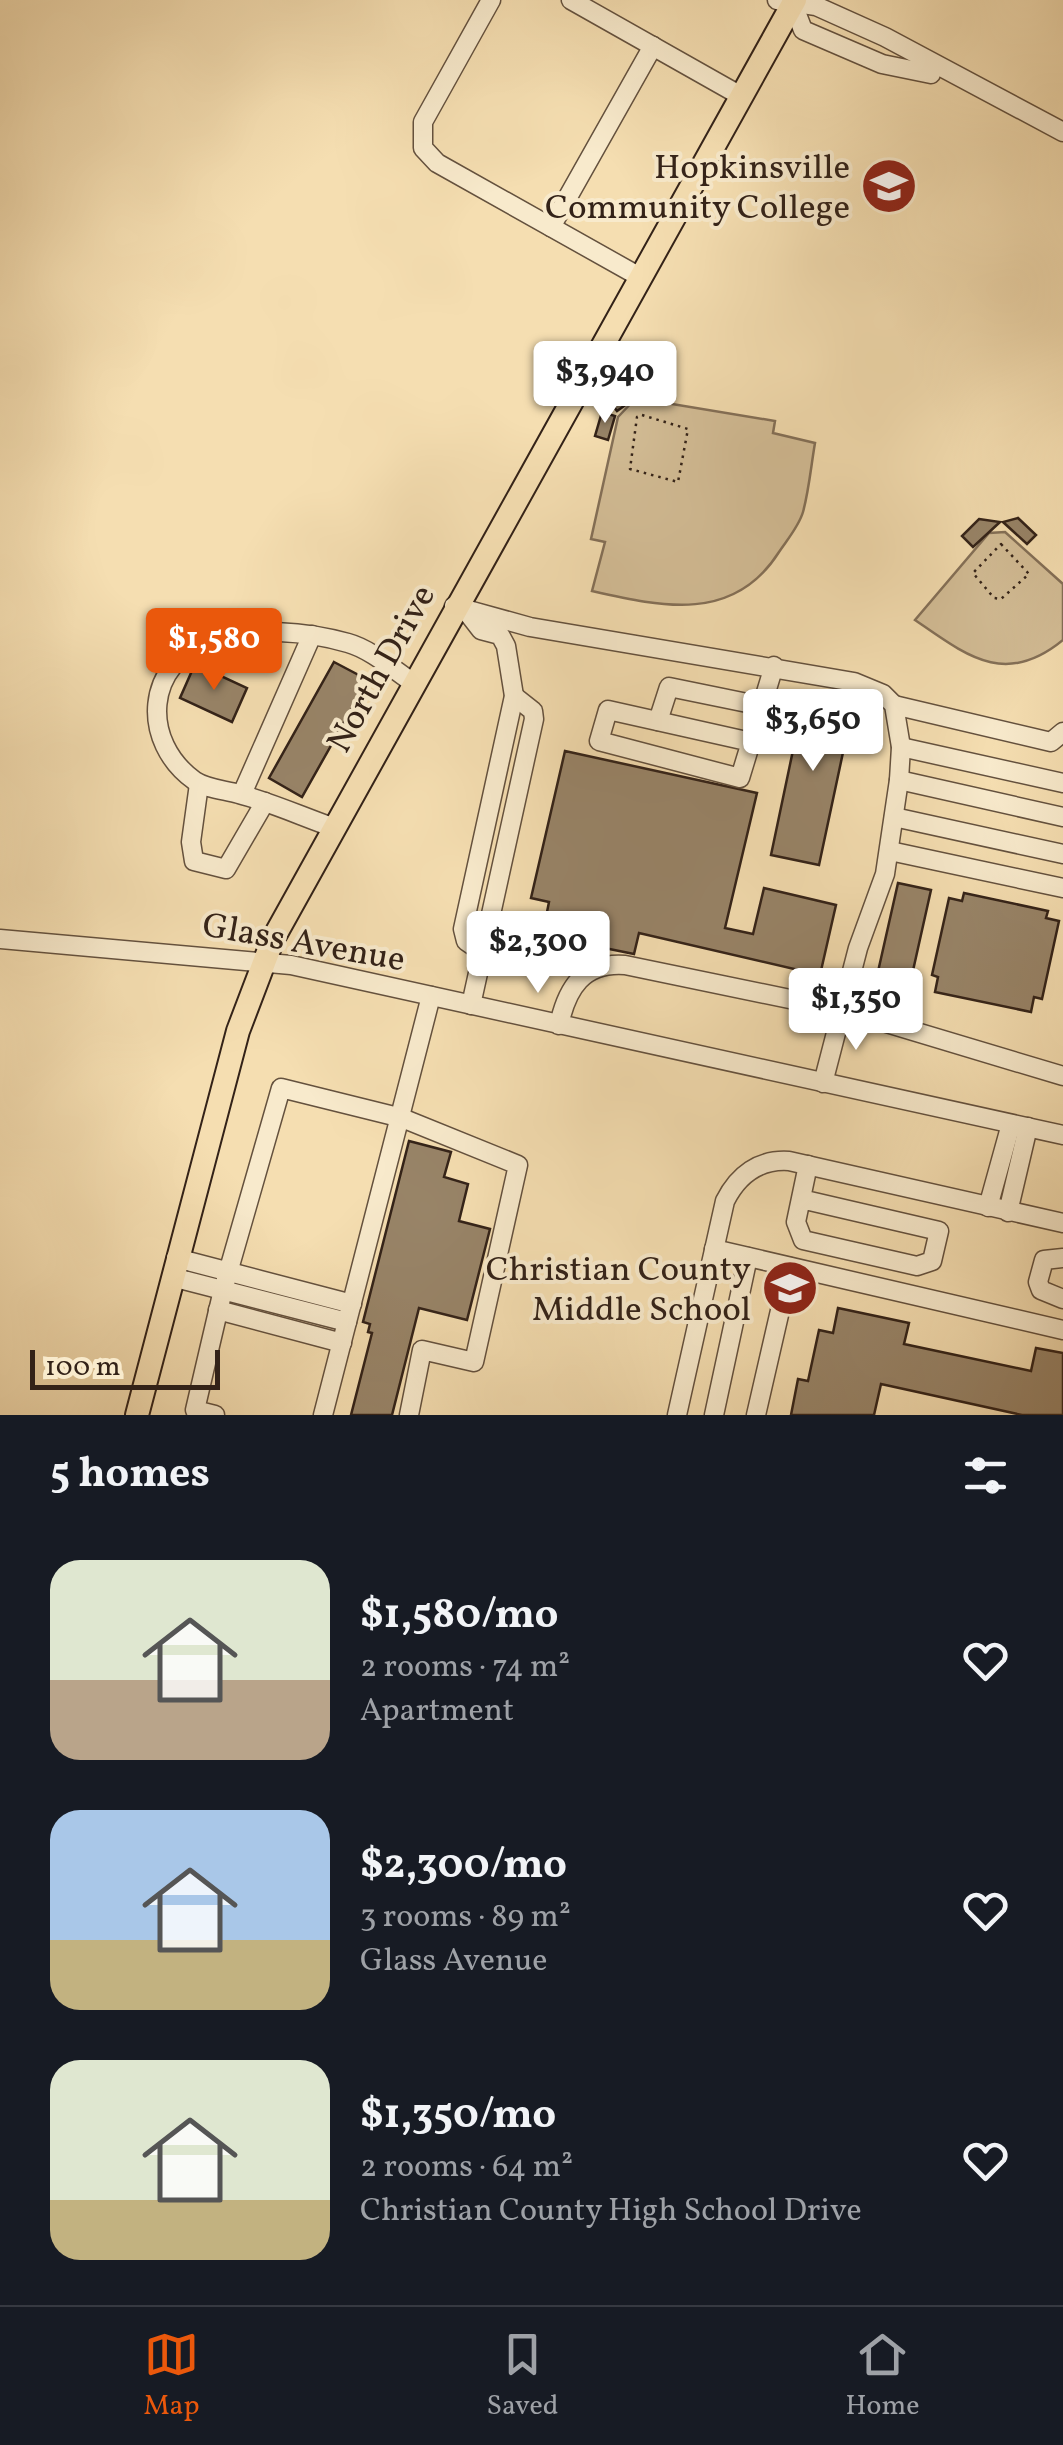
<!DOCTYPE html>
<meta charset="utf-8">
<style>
:root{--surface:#171b24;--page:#242831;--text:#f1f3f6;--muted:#9ea1a6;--line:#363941;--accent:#ea580c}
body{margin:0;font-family:Vollkorn,serif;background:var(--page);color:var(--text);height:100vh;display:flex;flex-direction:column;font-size:38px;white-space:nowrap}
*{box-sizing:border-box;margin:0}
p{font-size:32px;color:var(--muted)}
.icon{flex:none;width:55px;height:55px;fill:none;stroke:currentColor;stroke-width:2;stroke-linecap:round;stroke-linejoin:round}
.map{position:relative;height:1415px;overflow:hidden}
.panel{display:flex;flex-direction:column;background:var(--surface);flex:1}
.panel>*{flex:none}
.scale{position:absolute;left:30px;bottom:25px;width:190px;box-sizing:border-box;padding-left:10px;border:5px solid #332218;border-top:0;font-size:28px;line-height:35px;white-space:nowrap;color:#332218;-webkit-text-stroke:8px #f8eacc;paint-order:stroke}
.price{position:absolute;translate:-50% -85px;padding:0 22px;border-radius:10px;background:#fff;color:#222;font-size:32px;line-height:65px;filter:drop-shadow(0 2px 5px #0008)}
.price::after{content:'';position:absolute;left:50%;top:60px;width:30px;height:22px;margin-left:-15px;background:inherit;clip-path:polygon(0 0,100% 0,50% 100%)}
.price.selected{background:var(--accent);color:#fff}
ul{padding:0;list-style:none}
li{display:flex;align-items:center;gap:30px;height:250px;padding:0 50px}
li span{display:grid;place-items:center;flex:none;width:280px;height:200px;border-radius:30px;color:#555}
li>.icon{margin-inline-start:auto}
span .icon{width:120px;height:120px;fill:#fffc;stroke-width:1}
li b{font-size:42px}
h2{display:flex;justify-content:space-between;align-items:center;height:120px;padding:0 50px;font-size:42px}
.dock{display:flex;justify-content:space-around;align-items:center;height:140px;border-top:2px solid var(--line);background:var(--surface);font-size:28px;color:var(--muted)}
.dock a{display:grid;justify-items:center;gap:5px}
.dock .selected{color:var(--accent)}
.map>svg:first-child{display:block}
.green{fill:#d4be97;stroke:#847058;stroke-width:2.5}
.building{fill:#988468;stroke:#332218;stroke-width:2.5}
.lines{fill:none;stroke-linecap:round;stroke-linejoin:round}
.minor-casing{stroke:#64513e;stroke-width:21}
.major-casing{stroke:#332218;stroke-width:26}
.path{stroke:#332218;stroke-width:2.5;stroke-dasharray:2.5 5;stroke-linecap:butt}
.minor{stroke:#f8eacc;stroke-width:18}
.major{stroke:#f5deb1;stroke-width:22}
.labels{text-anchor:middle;stroke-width:8;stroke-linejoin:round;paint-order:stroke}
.poi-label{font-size:35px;fill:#332218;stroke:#f8eacc;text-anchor:end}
.street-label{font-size:35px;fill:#332218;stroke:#f8eacc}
</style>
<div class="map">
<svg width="1063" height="1415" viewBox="0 0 1063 1415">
<rect width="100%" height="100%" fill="#f5deb1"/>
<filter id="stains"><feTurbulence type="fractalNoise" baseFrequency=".002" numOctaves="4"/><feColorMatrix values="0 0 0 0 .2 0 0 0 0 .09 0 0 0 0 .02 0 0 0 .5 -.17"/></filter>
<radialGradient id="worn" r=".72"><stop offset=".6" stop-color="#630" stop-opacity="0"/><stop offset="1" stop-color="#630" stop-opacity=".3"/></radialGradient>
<!-- green -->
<g class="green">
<path d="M 636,398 L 775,421 L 773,433 L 815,443 C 811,466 809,490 803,512 C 799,526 787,540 779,552 C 734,623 663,607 592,591 L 605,542 L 591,539 L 618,417 Z"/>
<path d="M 1005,532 L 1063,584 L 1063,640 C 1005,688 966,655 915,620 L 989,533 Z"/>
</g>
<!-- building -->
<g class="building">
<polygon points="624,378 638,396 617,411 603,393"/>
<polygon points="602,412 615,416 608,440 595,436"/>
<polygon points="1018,518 1036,535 1027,544 1003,522"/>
<polygon points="979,519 1000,522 973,547 962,536"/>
<polygon points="334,662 368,680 302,797 269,778"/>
<polygon points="195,664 247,688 232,722 180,698"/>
<polygon points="789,691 871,712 865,733 848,729 819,865 771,855 800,717 783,713"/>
<polygon points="565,751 757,793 725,928 753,934 764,888 836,905 820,975 639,933 634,954 575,942 580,920 547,912 549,902 531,898"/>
<polygon points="898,883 931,890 910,984 877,976"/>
<polygon points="964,893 1048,911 1046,918 1059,921 1042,999 1034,997 1031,1012 935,992 938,977 932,975 949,898 962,901"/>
<polygon points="409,1141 451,1152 444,1177 468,1184 459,1221 490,1229 467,1320 419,1308 392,1415 351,1415 372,1333 368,1332 370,1324 363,1322"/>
<polygon points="838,1308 909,1323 904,1344 1031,1371 1036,1348 1063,1353 1063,1415 1022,1415 881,1384 874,1415 791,1415 798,1379 808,1381 819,1330 833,1333"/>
</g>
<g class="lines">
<!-- minor casing -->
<g class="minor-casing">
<g id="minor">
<polyline points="491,0 423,122 423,148 437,163 640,277"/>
<polyline points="571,0 741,96"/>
<polyline points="777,0 816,6 885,37 1063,132"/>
<polyline points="793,4 803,30 882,64 931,74"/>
<polyline points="551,227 653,46"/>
<polyline points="454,606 530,627 854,682 883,694 894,705 901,747 899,780 885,874 858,948 823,1083"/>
<polyline points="467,612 481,630 500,635 506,646 514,696 463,929 466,941 482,952"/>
<polyline points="894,705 1051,742 1063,732"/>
<polyline points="658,721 669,687 762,706"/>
<polyline points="751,742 608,710 599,741 740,778 774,666"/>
<polyline points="901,747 1063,783"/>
<polyline points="899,780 1063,817"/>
<polyline points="199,784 191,842 194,861 226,869 265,802"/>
<polyline points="242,794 312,635"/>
<polyline points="894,817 1063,854"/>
<path d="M 332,827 C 301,816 270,802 239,794 C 225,790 207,789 195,781 C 140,742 144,662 212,640 C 253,627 306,631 348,643 C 370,649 393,669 412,682"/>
<polyline points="890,851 1063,888"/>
<polyline points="0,939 291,965 1063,1135"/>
<polyline points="471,1005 534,719 533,711 514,696"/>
<path d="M 559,1025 C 567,988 583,962 625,965 L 843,1010 L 1063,1076"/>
<polyline points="801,1199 939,1231 932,1261 917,1266 803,1240 796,1222 808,1165"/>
<polyline points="988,1207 1011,1124"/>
<polyline points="1008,1212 1028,1127"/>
<polyline points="714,1249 1063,1330"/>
<polyline points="176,1258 352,1304"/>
<polyline points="1063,1258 1044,1260 1038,1282 1041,1290 1063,1299"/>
<polyline points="172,1277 347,1322"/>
<polyline points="218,1310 342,1343"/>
<polyline points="215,1415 195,1410 223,1290 281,1088 402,1118 518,1165 474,1362 422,1350 409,1415"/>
<polyline points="323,1415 431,996"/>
<path d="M 677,1415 L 725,1201 C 738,1175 759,1159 789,1161 L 1063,1223"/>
<polyline points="714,1415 748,1257"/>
<polyline points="756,1415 790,1267"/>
</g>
</g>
<!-- major casing -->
<g class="major-casing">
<polyline id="major" points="137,1415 238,1031 273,939 795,0"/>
</g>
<!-- path -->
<g class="path">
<polygon points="642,415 688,429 678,482 630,469 637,417"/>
<polygon points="1001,544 1029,574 1001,599 994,598 973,573"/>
</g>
<!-- minor -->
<use href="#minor" class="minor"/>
<!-- major -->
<use href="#major" class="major"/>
</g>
<!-- icons -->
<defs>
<g id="university-disc" transform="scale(2.875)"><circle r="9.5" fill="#8f2418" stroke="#f8eacc"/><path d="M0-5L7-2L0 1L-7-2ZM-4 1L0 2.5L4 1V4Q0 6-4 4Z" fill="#fff"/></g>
<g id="school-disc" transform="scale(2.875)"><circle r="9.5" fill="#8f2418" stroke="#f8eacc"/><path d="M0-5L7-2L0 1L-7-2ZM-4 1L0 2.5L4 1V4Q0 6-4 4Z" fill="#fff"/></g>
</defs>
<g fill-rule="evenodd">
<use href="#university-disc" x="889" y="186"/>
<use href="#school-disc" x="790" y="1288"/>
</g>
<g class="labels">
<!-- poi labels -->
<g class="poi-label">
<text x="850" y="178">Hopkinsville<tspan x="850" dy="40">Community College</tspan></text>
<text x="751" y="1280">Christian County<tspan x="751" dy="40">Middle School</tspan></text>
</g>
<!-- street labels -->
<g class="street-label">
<text transform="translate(380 668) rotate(-61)" y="12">North Drive</text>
<text transform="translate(304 941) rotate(10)" y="12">Glass Avenue</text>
</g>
</g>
<rect width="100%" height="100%" filter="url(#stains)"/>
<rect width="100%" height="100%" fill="url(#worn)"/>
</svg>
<div class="scale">100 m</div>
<b class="price" style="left:605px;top:426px">$3,940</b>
<b class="price selected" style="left:214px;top:693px">$1,580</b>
<b class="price" style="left:813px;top:774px">$3,650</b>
<b class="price" style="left:538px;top:996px">$2,300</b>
<b class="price" style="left:856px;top:1053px">$1,350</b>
</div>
<section class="panel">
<h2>5 homes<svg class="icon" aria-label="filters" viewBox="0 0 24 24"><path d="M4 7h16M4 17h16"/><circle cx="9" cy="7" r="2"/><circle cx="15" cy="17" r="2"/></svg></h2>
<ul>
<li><span style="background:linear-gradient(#dfe7d0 60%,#b9a48a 0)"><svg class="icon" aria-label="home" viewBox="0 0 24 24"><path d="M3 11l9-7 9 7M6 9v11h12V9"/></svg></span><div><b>$1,580/mo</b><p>2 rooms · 74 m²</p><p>Apartment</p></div><svg class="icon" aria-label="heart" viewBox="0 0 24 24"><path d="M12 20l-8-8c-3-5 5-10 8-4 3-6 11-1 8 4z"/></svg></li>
<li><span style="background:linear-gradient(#a9c7e8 65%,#c2b280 0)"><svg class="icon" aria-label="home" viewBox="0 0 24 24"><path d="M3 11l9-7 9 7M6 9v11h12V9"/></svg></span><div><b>$2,300/mo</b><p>3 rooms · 89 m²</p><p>Glass Avenue</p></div><svg class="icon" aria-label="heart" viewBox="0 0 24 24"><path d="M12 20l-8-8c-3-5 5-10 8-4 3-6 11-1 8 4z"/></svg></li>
<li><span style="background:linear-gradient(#dfe7d0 70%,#c2b280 0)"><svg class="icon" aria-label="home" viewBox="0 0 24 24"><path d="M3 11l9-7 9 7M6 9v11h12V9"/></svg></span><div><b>$1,350/mo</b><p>2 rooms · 64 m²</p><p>Christian County High School Drive</p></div><svg class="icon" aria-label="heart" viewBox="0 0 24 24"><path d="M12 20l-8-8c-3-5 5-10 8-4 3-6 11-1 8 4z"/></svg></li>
</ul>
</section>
<nav class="dock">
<a class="selected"><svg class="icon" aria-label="map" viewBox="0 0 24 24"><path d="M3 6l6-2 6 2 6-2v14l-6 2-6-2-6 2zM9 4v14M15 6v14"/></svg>Map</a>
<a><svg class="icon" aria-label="saved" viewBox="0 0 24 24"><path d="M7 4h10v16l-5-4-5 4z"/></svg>Saved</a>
<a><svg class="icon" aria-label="home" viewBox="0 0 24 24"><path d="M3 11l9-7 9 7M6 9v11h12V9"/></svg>Home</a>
</nav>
